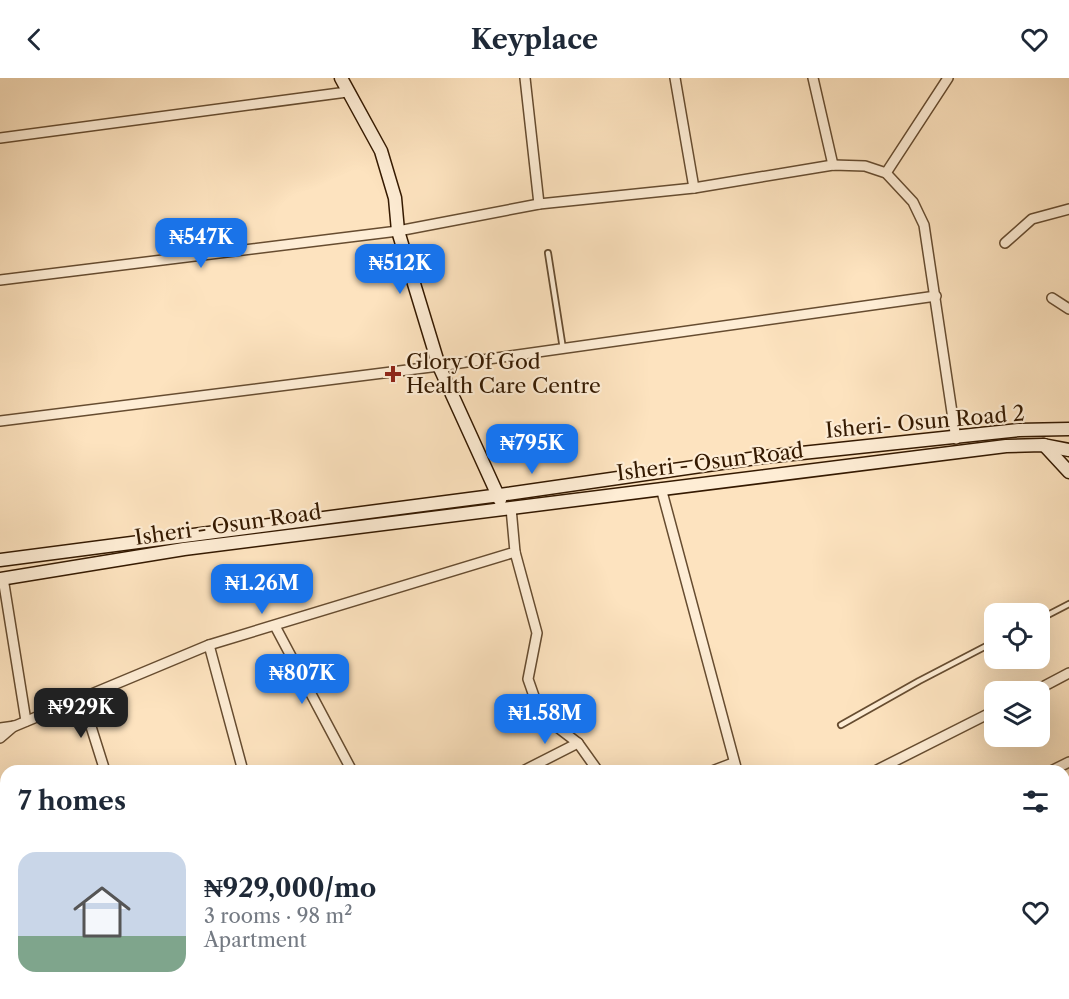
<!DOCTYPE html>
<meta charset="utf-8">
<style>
:root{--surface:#fff;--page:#f6f6f7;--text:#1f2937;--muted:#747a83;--accent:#1a73e8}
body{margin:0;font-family:"Libre Caslon Text",serif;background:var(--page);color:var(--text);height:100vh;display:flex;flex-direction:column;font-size:22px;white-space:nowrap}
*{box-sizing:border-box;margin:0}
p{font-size:20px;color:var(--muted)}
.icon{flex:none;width:33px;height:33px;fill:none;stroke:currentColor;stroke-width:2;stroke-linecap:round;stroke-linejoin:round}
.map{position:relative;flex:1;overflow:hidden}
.side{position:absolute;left:0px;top:687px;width:1070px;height:234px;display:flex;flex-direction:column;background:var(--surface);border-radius:18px 18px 0 0;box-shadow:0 6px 24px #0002}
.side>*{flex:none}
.fabs{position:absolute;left:984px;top:525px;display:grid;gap:12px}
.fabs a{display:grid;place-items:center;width:66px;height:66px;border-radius:12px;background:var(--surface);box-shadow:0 6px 24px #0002;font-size:30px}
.price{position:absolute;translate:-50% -51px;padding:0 14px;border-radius:12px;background:var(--accent);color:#fff;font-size:20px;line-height:39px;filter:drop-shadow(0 2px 3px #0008)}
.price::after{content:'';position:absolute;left:50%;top:36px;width:18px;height:14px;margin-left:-9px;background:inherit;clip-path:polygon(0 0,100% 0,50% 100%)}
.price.selected{background:#222;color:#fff}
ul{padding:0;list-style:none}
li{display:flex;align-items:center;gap:18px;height:150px;padding:0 18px}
li span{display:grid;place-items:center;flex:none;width:168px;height:120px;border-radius:18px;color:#555}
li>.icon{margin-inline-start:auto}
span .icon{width:72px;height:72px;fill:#fffc;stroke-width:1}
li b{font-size:26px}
h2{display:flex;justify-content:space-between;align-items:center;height:72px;padding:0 18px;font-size:26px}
header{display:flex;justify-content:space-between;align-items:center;height:78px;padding:0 18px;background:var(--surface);font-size:27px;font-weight:800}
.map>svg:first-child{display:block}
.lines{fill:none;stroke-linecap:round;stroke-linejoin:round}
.lane-casing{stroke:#664c30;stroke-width:8}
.street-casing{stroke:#664c30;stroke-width:12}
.secondary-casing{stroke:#341900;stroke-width:15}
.lane{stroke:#feedd5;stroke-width:4.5}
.street{stroke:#feedd5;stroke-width:9}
.secondary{stroke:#feedd5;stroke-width:12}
.poi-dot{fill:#8f2418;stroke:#feedd5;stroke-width:2}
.labels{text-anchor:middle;stroke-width:4.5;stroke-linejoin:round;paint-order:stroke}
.poi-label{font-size:21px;fill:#341900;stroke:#feedd5;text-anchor:start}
.street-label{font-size:21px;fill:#341900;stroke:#feedd5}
</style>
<header><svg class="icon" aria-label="back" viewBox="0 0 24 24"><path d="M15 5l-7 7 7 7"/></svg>Keyplace<svg class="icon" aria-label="heart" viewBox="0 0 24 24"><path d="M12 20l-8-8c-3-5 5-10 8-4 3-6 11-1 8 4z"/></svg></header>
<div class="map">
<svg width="1069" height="921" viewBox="0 0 1069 921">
<rect width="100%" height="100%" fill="#fde3bf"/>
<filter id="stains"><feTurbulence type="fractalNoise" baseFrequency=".00333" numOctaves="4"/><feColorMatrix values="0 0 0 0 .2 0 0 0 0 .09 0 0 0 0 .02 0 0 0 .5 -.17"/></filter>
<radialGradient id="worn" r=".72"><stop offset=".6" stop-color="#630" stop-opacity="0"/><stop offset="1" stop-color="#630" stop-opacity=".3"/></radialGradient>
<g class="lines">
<!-- lane casing -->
<g class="lane-casing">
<g id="lane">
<polyline points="548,175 563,271"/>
<polyline points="1040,541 1069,526"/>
<polyline points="841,647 919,603 994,564"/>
<polyline points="1064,797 1069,795"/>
</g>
</g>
<!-- street casing -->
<g class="street-casing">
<g id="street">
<polyline points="525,0 539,126"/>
<polyline points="675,0 694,110"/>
<polyline points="813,0 833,87"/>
<polyline points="0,60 347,14"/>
<polyline points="886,95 948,0"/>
<polyline points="1005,165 1032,141 1069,131"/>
<polyline points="0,202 398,153 539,126 694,110 833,87 865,88 886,95 913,124 924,147 956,361"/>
<polyline points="1052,220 1069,231"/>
<polyline points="0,343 439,288 936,218"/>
<polyline points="661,410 737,693"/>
<polyline points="515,474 537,555 528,601 535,621 548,642 578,665 598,693"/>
<polyline points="3,500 26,643"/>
<polyline points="275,548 352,693"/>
<polyline points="209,567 243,693"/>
<polyline points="1033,614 1069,595"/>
<polyline points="82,620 105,693"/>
<polyline points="0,650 15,648 209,567 515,474 511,430"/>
<polyline points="0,660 14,648"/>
<polyline points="523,693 578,665"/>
<polyline points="712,693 733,685"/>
<polyline points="875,693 994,633"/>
<polyline points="1051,693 1069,684"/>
<polyline points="0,895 6,913"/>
<polyline points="173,915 174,921"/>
<polyline points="316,915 317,921"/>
<polyline points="469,915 471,921"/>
<polyline points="847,915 850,921"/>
</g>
</g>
<!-- secondary casing -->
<g class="secondary-casing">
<g id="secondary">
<polyline points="341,0 381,73 395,120 398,153 439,288 500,422"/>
<polyline points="1044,367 1069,394"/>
<polyline points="0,482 500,417 764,379 1019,352 1069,351"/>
<polyline points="0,501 184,471 1006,368 1043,367 1069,372"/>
</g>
</g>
<!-- lane -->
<use href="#lane" class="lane"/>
<!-- street -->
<use href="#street" class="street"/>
<!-- secondary -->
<use href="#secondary" class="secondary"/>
</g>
<!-- markers -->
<path class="poi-dot" d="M390 287h6v6h6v6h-6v6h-6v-6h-6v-6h6z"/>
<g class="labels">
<!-- poi labels -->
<g class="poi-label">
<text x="406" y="291">Glory Of God<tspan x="406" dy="24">Health Care Centre</tspan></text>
</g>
<!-- street labels -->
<g class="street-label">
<text transform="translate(925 344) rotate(-5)" y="7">Isheri- Osun Road 2</text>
<text transform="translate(710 384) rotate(-7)" y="7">Isheri - Osun Road</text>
<text transform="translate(228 447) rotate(-8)" y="7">Isheri - Osun Road</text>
</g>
</g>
<rect width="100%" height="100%" filter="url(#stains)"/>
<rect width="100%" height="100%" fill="url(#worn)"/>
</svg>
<div class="fabs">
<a><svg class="icon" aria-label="locate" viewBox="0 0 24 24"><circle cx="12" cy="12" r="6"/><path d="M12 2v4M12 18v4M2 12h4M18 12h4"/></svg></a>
<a><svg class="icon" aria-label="layers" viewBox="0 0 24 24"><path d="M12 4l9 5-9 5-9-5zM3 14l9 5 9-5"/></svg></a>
</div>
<b class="price" style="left:201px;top:191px">₦547K</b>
<b class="price" style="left:400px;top:217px">₦512K</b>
<b class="price" style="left:532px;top:397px">₦795K</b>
<b class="price" style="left:262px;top:537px">₦1.26M</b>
<b class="price" style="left:302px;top:627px">₦807K</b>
<b class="price selected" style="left:81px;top:661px">₦929K</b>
<b class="price" style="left:545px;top:667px">₦1.58M</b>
<section class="side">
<h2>7 homes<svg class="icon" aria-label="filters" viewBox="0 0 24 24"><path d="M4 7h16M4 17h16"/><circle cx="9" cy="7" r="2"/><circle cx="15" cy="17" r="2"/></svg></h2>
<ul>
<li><span style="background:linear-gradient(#c9d6e8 70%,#7fa58c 0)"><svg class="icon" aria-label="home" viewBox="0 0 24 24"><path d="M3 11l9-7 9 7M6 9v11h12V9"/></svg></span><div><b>₦929,000/mo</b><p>3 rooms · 98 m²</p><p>Apartment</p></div><svg class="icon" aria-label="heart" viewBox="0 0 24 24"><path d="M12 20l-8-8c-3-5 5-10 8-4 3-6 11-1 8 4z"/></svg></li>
</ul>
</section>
</div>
